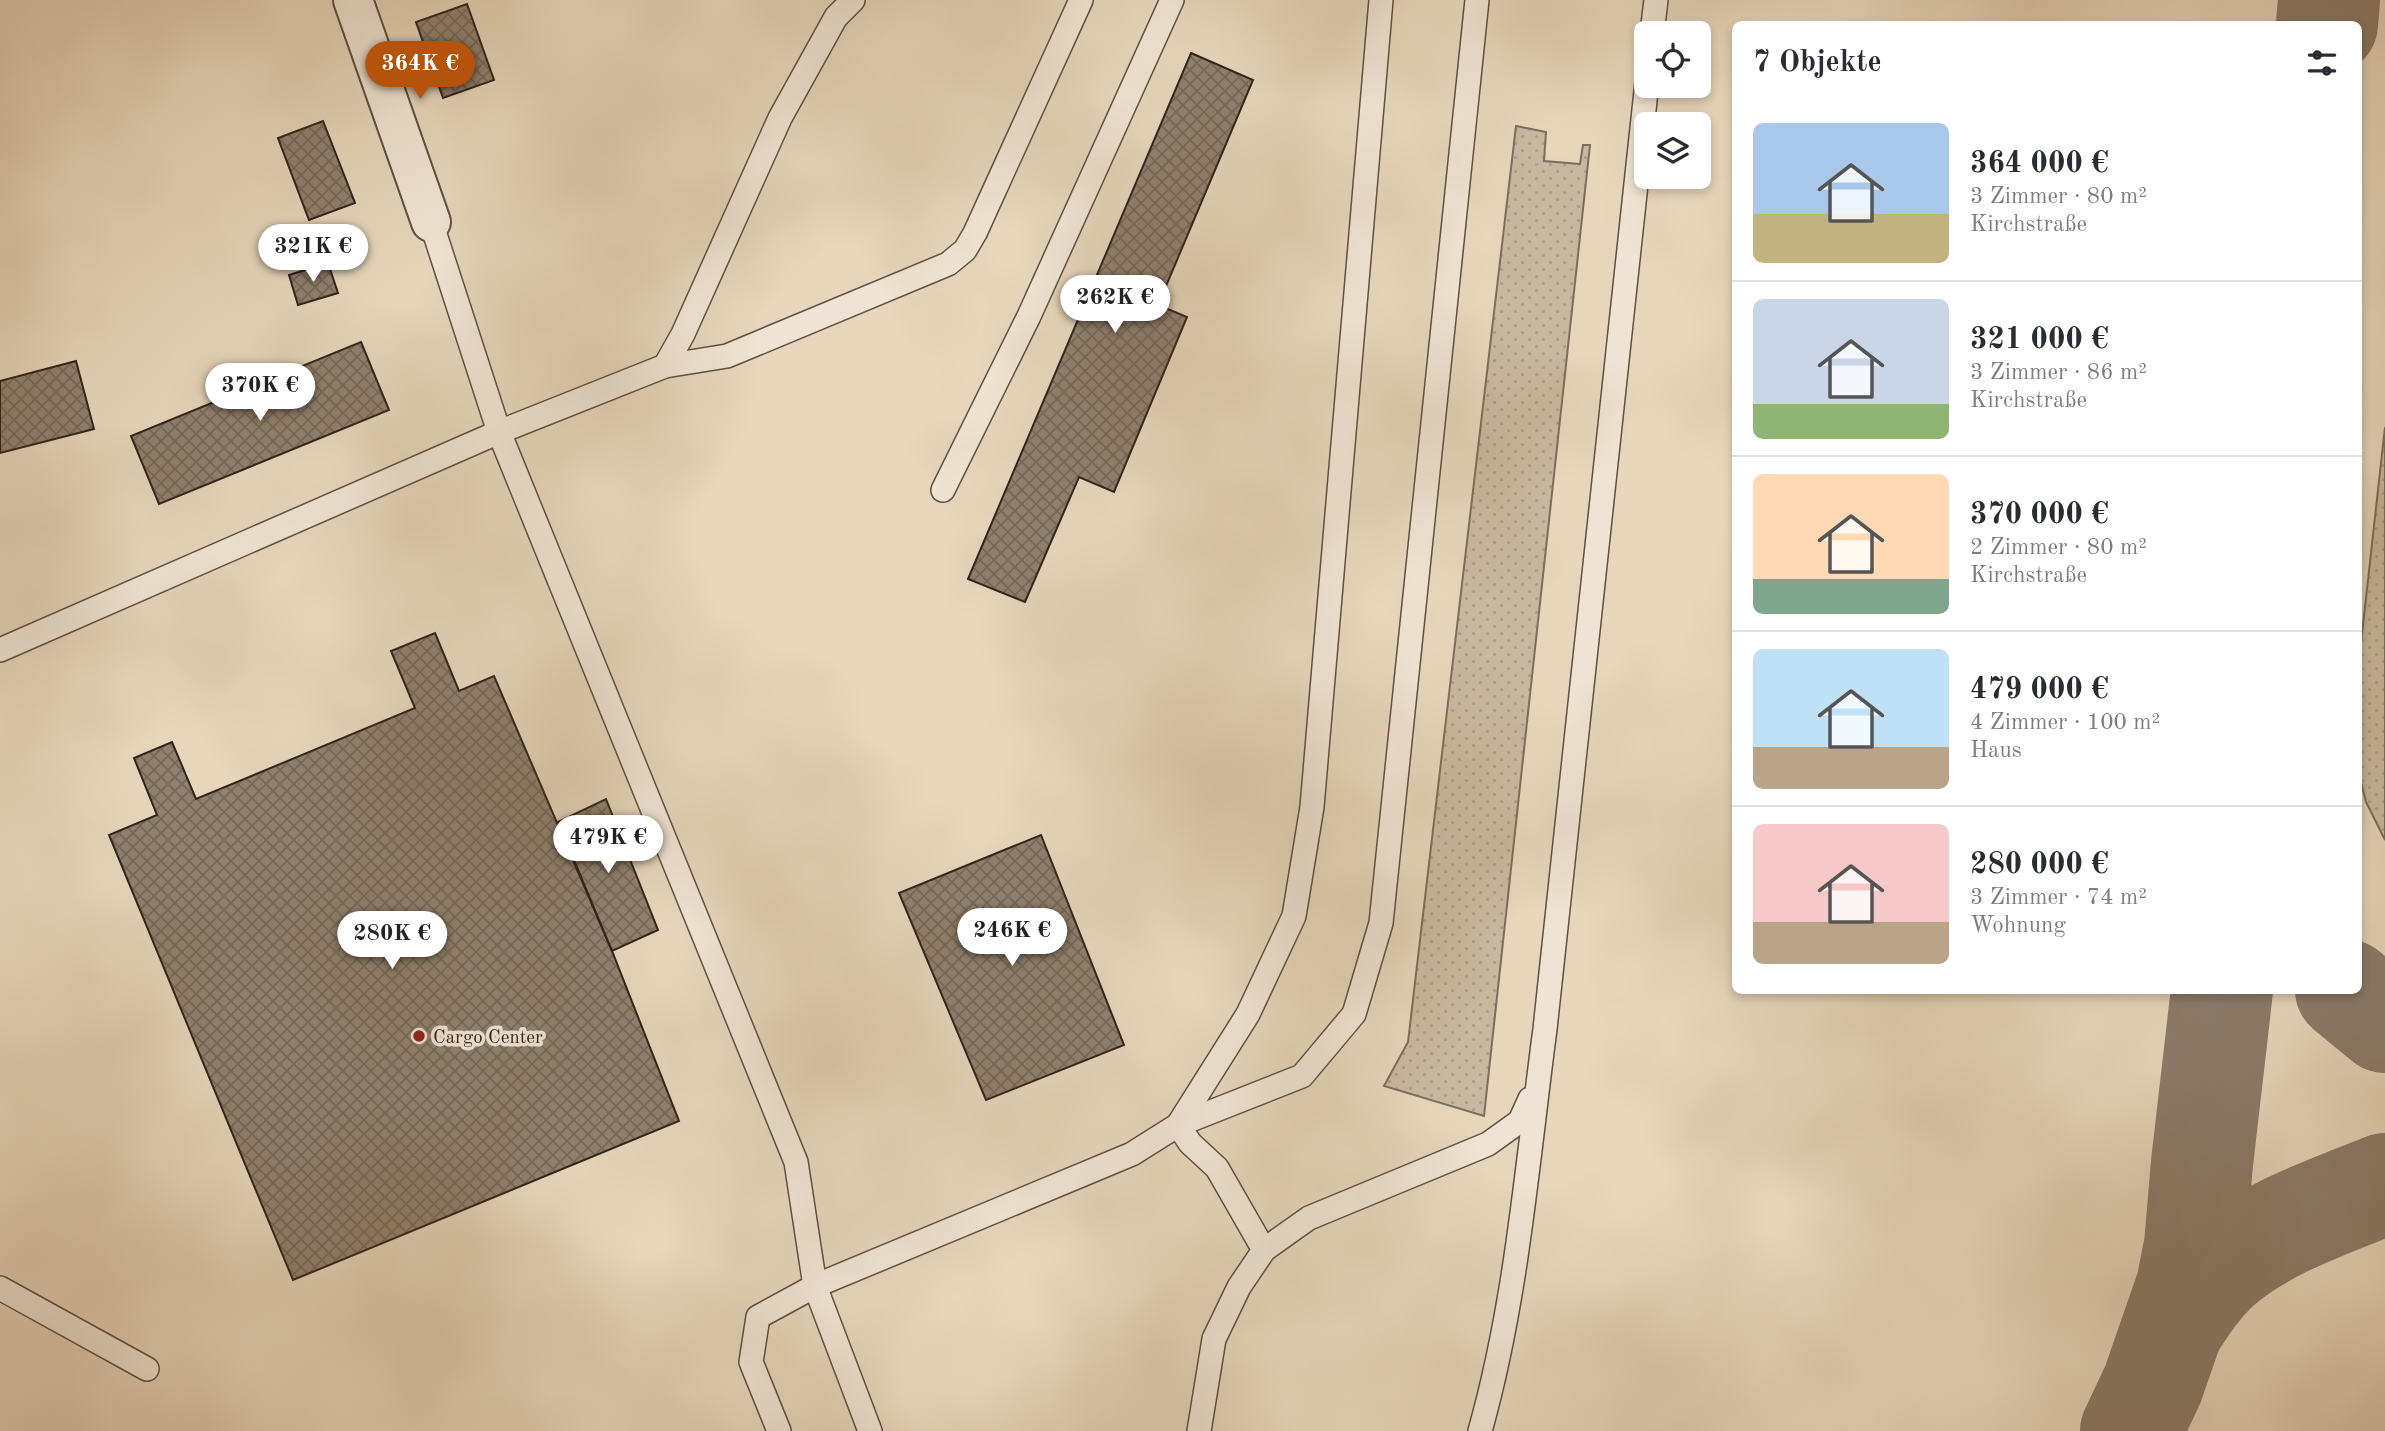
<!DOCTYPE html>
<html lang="de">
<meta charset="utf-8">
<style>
:root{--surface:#fff;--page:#f2f2f3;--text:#2b2b33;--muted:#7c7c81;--line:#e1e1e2;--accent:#b45309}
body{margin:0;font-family:"Old Standard TT",serif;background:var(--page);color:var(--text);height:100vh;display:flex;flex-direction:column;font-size:26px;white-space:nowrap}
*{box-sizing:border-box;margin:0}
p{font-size:23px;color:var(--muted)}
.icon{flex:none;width:38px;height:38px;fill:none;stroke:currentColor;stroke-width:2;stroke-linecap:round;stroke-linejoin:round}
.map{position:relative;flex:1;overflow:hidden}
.panel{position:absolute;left:1732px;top:21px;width:630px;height:973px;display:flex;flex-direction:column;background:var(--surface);border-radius:10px;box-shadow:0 4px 10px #0003}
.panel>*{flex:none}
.controls{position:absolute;left:1634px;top:21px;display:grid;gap:14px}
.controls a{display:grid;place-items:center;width:77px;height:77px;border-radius:10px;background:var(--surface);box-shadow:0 4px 10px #0003;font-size:35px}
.price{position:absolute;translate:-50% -60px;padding:0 16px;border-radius:24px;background:#fff;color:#222;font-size:23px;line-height:46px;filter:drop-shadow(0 2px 4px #0008)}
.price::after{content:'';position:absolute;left:50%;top:42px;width:21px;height:16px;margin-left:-10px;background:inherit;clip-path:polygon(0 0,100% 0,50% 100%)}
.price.selected{background:var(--accent);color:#fff}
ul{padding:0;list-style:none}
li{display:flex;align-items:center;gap:21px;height:175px;padding:0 21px}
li+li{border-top:2px solid var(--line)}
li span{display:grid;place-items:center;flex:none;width:196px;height:140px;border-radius:10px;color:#555}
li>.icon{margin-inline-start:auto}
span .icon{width:84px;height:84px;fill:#fffc;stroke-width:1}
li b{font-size:30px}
h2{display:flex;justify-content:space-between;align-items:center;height:84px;padding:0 21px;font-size:30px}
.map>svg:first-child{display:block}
.grass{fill:url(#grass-dots);stroke:#7c6e5d;stroke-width:2}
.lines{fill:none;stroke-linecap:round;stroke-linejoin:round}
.taxiway{stroke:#8c7c6b;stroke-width:102}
.building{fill:url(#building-cross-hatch);stroke:#31231a;stroke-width:2}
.service-casing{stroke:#5e5042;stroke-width:26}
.minor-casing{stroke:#5e5042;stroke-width:42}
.service{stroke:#efe4d3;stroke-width:23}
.minor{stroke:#efe4d3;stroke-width:38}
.poi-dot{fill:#8f2418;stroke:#efe4d3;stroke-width:2.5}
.labels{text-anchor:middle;stroke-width:7;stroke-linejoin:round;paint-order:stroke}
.poi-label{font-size:19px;fill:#31231a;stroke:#efe4d3;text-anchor:start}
</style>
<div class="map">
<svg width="2385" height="1431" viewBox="0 0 2385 1431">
<defs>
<pattern id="grass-dots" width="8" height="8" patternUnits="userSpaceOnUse" patternTransform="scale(1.75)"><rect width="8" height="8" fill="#c8b8a0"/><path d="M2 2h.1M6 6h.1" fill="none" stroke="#ac9e89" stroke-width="1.8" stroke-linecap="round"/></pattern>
<pattern id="building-cross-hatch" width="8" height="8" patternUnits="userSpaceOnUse" patternTransform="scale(1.75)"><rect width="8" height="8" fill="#90806e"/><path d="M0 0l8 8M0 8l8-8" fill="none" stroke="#76685a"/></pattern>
</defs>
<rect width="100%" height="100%" fill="#e7d6bc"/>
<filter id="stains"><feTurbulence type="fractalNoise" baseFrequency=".00286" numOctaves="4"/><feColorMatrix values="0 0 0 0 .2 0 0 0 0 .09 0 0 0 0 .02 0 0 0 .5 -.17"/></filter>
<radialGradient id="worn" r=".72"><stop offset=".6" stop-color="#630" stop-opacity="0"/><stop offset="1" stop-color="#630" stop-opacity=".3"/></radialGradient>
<!-- grass -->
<g class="grass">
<polygon points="1516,126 1546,132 1544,161 1580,164 1583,145 1590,145 1484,1116 1384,1086 1408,1042"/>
<polygon points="2385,427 2385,840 2366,802 2359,775 2359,661"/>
</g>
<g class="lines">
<!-- taxiway -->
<g class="taxiway">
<polyline points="2327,24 2329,0"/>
<polyline points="2346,990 2385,1022"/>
<path d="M 2175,1324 C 2188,1304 2200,1286 2218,1269 C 2262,1229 2330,1206 2385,1184"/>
<polyline points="2131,1431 2153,1384 2187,1286 2195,1245 2202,1163 2222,990"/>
</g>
</g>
<!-- building -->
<g class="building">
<polygon points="467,4 494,80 443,98 416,22"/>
<polygon points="1191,53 1253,80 1158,305 1187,317 1114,492 1079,477 1025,602 968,579"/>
<polygon points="323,121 355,203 309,220 278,138"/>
<polygon points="328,263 338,293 298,305 289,275"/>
<polygon points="361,342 389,410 159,504 131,436"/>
<polygon points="76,361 94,429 0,453 0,381"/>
<polygon points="435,633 459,691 494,676 612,951 679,1121 293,1280 109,835 157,815 134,758 172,742 196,799 415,708 391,651"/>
<polygon points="606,799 658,930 612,951 558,822"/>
<polygon points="1041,835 1124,1045 986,1100 899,893"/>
</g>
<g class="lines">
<!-- service casing -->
<g class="service-casing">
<g id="service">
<polyline points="1652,33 1656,0"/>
<polyline points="431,222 499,432 796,1162 815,1286 870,1431"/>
<polyline points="665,366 683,334 780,118 836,17 853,0"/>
<polyline points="943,490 1029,316 1172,0"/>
<polyline points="0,650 499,432 665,366 727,356 948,264 965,250 975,233 1081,0"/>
<polyline points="1178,1125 1248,1014 1294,916 1312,807 1381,0"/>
<polyline points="1178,1125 1190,1143 1217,1168 1264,1250"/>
<polyline points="0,1288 147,1369"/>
<polyline points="779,1431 751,1362 758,1317 815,1286 1132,1154 1178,1125 1302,1076 1354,1014 1381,923 1477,0"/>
<polyline points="1199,1431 1214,1339 1239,1287 1264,1250 1309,1218 1488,1144 1520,1121 1530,1099"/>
<path d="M 1480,1431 C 1517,1300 1527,1164 1545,1029 L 1647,82"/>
</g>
</g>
<!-- minor casing -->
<g class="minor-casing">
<polyline id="minor" points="353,0 431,222"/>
</g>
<!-- service -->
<use href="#service" class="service"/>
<!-- minor -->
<use href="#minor" class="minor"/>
</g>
<!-- markers -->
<circle class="poi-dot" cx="419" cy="1036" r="7"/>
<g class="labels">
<!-- poi labels -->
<g class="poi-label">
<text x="433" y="1043">Cargo Center</text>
</g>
</g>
<rect width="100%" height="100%" filter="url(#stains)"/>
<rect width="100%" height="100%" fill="url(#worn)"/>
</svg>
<div class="controls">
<a><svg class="icon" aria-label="locate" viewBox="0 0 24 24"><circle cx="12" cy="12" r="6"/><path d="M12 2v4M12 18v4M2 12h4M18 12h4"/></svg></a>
<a><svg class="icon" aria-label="layers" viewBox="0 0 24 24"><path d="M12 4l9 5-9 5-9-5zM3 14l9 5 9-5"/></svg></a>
</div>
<b class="price selected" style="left:420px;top:101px">364K €</b>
<b class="price" style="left:313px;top:284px">321K €</b>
<b class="price" style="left:1115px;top:335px">262K €</b>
<b class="price" style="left:260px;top:423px">370K €</b>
<b class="price" style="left:608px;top:875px">479K €</b>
<b class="price" style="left:1012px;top:968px">246K €</b>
<b class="price" style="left:392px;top:971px">280K €</b>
<section class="panel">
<h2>7 Objekte<svg class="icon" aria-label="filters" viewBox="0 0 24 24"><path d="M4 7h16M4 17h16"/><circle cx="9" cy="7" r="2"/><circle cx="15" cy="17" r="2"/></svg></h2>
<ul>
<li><span style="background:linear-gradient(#a9c7e8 65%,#c2b280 0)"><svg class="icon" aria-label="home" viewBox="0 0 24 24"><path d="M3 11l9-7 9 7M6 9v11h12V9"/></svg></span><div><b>364 000 €</b><p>3 Zimmer · 80 m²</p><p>Kirchstraße</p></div></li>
<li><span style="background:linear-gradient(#c9d6e8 75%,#8fb573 0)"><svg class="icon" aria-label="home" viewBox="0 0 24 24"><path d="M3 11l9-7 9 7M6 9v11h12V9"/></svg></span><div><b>321 000 €</b><p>3 Zimmer · 86 m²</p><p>Kirchstraße</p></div></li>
<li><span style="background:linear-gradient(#ffd9b3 75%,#7fa58c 0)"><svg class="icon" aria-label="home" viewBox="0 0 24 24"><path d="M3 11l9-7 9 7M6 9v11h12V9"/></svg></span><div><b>370 000 €</b><p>2 Zimmer · 80 m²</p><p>Kirchstraße</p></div></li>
<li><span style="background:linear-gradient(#bfe0f5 70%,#b9a48a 0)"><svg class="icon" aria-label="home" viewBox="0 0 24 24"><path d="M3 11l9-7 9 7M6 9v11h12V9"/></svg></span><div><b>479 000 €</b><p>4 Zimmer · 100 m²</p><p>Haus</p></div></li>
<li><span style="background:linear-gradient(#f6c9c9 70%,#b9a48a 0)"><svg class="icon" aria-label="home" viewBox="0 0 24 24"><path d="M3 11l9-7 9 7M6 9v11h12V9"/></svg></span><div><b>280 000 €</b><p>3 Zimmer · 74 m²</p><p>Wohnung</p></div></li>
</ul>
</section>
</div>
